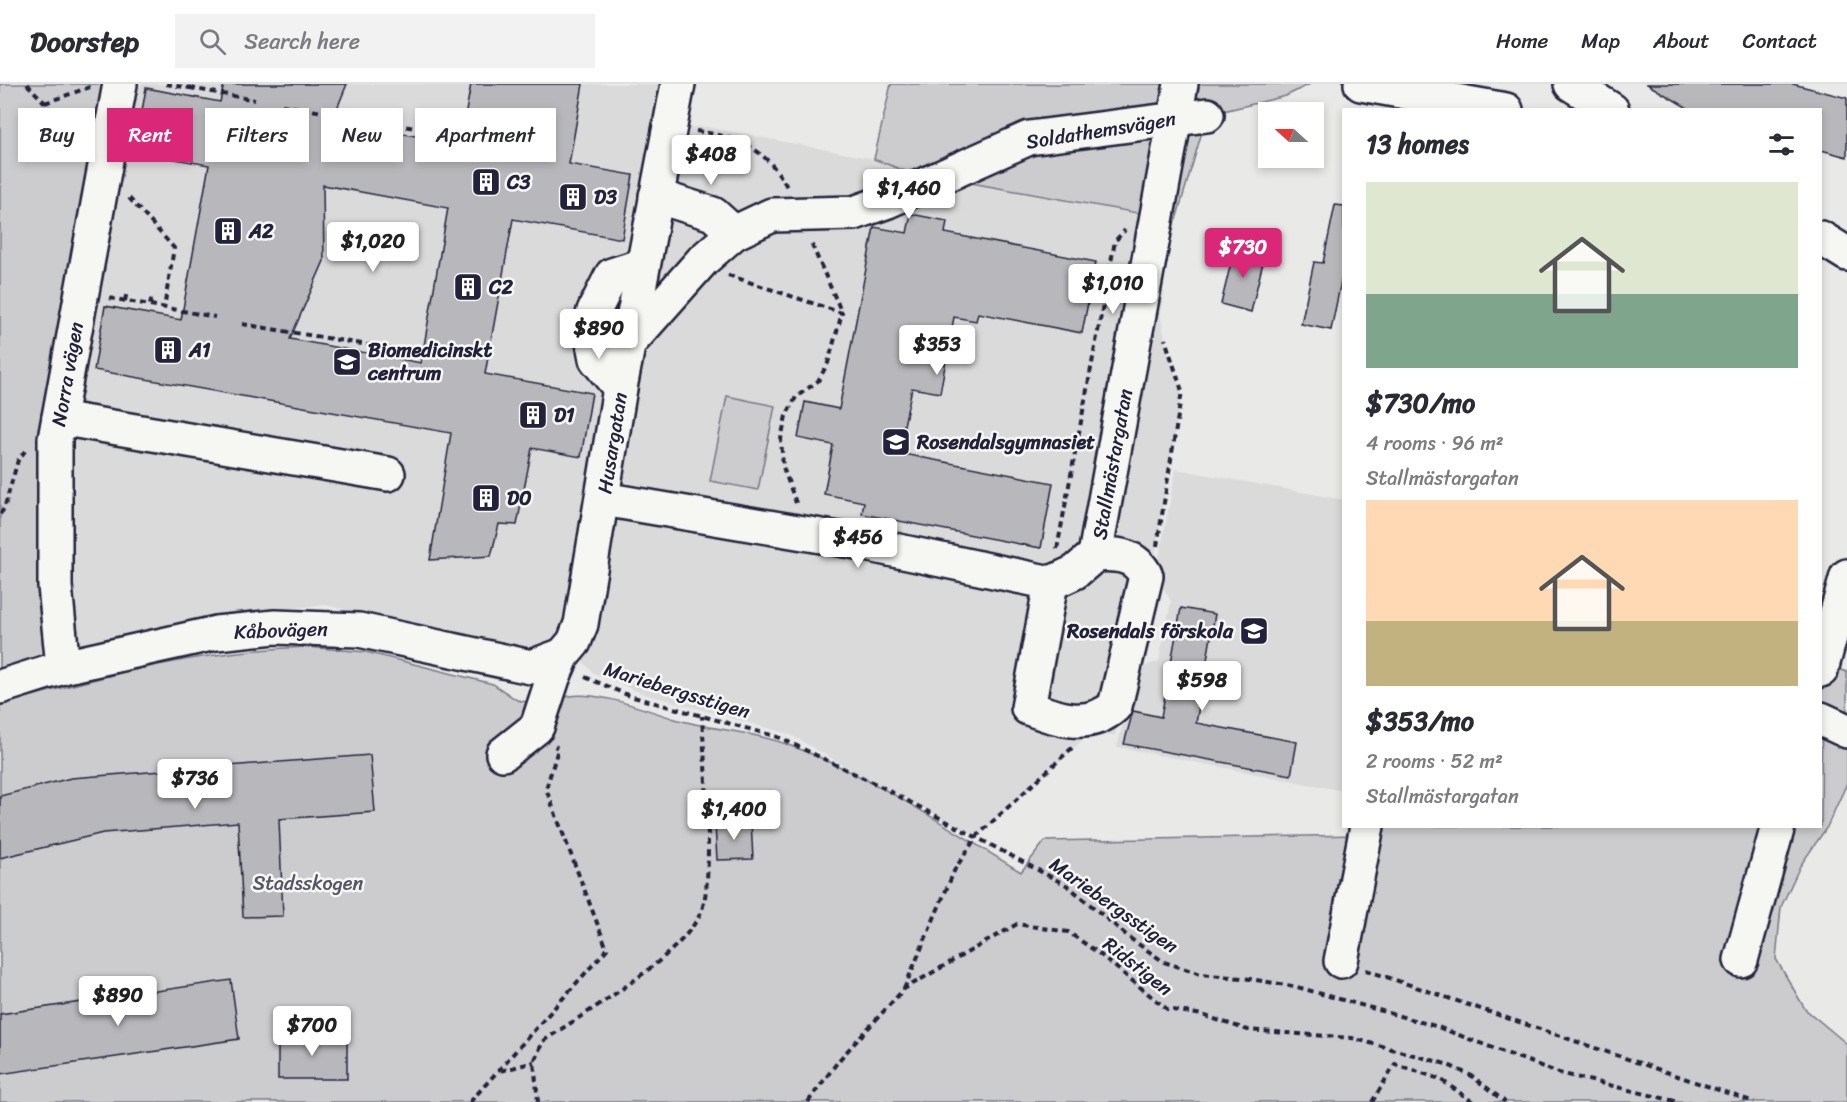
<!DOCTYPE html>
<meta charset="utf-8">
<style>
:root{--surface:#fff;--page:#f2f2f3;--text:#2b2b33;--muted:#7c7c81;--line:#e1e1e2;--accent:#db2777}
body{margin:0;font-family:Sriracha,sans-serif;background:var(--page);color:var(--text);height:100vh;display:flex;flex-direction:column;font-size:22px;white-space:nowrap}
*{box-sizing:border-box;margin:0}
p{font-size:20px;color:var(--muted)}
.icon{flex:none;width:33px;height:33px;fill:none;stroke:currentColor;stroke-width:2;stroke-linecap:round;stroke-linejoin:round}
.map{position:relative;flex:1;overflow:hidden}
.panel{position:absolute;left:1342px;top:24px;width:480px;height:720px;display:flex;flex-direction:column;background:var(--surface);border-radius:0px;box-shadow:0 3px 9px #0003}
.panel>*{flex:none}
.top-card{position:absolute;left:18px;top:24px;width:570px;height:54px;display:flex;gap:12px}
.needle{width:39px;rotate:291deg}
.tools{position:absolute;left:1258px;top:18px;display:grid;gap:12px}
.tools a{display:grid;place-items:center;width:66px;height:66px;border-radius:0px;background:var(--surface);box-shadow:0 3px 9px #0003;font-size:30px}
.price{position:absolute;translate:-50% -51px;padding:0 14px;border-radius:6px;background:#fff;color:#222;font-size:20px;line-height:39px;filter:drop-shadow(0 2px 3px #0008)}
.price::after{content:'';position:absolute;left:50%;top:36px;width:18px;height:14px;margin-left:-9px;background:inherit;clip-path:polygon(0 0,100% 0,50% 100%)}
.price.on{background:var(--accent);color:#fff}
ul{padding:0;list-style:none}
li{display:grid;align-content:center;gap:12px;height:318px;padding:0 24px}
li span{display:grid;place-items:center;height:186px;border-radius:0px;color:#555}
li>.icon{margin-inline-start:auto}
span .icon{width:108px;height:108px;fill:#fffc;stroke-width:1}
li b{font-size:26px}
h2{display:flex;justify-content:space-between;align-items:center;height:72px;padding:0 24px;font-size:26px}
.chip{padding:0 21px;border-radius:0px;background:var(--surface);box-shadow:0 3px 9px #0003;font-size:21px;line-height:54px}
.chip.on{background:var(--accent);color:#fff}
header{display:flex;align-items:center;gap:36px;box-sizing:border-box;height:84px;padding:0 30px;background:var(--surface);border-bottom:2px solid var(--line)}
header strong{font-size:28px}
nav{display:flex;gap:33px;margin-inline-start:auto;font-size:21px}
.search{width:420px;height:54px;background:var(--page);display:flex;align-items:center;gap:15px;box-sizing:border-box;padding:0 21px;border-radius:0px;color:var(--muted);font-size:22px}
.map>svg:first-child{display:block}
.built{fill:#dadada}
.green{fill:#ccccce;stroke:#777784;stroke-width:1.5}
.building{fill:#b8b8bc;stroke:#22223b;stroke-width:1.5;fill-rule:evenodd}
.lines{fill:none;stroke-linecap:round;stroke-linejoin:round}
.minor-casing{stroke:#22223b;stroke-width:38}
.path{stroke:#22223b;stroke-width:4;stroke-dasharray:6 4.5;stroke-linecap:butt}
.minor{stroke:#f6f6f2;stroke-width:33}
.labels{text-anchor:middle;stroke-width:5;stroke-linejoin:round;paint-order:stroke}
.street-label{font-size:20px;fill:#22223b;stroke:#f6f6f2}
.poi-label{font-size:20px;font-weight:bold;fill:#22223b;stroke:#f6f6f2;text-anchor:start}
.park-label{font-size:20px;fill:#555567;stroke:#f6f6f2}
</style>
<header>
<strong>Doorstep</strong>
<div class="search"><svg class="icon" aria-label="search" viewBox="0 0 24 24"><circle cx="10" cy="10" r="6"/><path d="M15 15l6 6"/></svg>Search here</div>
<nav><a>Home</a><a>Map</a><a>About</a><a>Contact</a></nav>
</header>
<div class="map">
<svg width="1847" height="1018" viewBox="0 0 1847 1018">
<rect width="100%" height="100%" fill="#e9e9e7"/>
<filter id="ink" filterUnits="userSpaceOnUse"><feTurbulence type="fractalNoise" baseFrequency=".0167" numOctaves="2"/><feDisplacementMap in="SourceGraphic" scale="12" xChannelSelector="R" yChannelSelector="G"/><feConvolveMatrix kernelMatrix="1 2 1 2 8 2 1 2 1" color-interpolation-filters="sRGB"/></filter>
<g filter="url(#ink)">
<!-- built -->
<g class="built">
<polygon points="137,0 660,0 604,301 565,535 553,557 530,566 325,521 213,532 78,562 72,501 72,356"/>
<polygon points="677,43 707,43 874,75 905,87 1176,136 1167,169 1160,230 1168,269 1182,307 1152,489 1115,651 1085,654 977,752 876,700 789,650 641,609 594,589 576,571"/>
<polygon points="1176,385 1344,416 1344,707 1117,663 1136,586 1159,577 1171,517 1156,490"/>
</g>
<!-- green -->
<g class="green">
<polygon points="0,0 120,0 55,355 63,583 0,603"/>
<polygon points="891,0 1310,0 1286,12 1207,31 1176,136 905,87 874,75"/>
<polygon points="727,312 775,322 758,406 710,397"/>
<path d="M 307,563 L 366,568 L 493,600 L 517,616 L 555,624 L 565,613 C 594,605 646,626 675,635 C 712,646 750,647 786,660 C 870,690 945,742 1021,788 L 1045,757 L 1362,751 L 1378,742 L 1821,742 L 1822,579 L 1847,588 L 1847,699 L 1827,743 L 1800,782 L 1781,823 L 1776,875 L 1805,925 L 1847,960 L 1847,1018 L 0,1018 L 0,621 C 101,592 201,566 307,563 Z"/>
</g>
<!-- building -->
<g class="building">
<path d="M 224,0 L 347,0 L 332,37 L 460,60 L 471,0 L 583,0 L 569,80 L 633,91 L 622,155 L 513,135 L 485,290 L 592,309 L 581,373 L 532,364 L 517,441 L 499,440 L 491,472 L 430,476 L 451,349 L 94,286 L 105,222 L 181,236 L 209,81 L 135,68 L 146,4 L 220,18 ZM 323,101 L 448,124 L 421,279 L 290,255 L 324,177 Z"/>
<polygon points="1647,0 1793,0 1847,14 1847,73 1821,66 1821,26 1691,26"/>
<polygon points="1335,121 1344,122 1344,183 1331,246 1301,240 1314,178 1323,179"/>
<polygon points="911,130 947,137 945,149 1096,178 1082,249 978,229 976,237 954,233 940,309 912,304 898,369 1053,399 1041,464 862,430 864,418 824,410 833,361 798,354 805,318 839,325 874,143 907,149"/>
<polygon points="1235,162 1265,170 1251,228 1221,220"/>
<polygon points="1181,524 1215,530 1196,639 1297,658 1291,691 1124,660 1133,627 1161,633"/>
<polygon points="370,671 375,728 279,735 283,832 243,833 238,738 103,749 0,774 0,712 71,694"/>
<polygon points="751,738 753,775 717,776 715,740"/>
<polygon points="231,896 239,955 0,990 0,930"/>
<rect x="278" y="951" width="69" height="44"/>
</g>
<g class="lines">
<!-- minor casing -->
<g class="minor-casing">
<g id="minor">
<polyline points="1361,0 1506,26"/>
<polyline points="1571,0 1612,26"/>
<polyline points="656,112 713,130 734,149"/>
<polyline points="1821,154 1847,170"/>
<polyline points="629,259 703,176 734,149 772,131 854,129 888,117 1029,54 1207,31"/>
<polyline points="620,304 596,275 590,242 594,227 612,191 643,181"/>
<polyline points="59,334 388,390"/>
<polyline points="603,415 851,457 1051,499 1075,488 1095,471 1181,0"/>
<path d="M 1051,499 L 1028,624 C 1059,635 1088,646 1115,622 L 1146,492 C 1136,471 1117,469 1095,471"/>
<polyline points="63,583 55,502 55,355 120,0"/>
<polyline points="1821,586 1847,492"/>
<polyline points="0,603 63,583 216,549 275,543 359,546 531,583 563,571"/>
<polyline points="1821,635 1847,647"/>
<polyline points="503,670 537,643 553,594 563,571 574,558 581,540 620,304 678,0"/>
<polyline points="1741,876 1778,742"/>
<polyline points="1341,877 1367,742"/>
</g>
</g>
<!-- path -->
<g class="path">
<polyline points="27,0 45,19 79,65"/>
<polyline points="166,0 190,4 191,0"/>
<polyline points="190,4 255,16"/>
<polyline points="45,19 90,3"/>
<polyline points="282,21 461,52"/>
<path d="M 696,47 C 738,53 765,63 787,103"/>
<polyline points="129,114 174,164 164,224"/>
<polyline points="728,191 842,229 811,159"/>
<polyline points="109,214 150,221 152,211"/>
<polyline points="125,217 127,207"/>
<polyline points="150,221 215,233"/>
<polyline points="242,240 422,270"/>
<polyline points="796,419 783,383 781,355 786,332 796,313 818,297 828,279 842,229"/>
<polyline points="0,430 4,425 18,376 25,367"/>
<polyline points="1157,462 1182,307 1165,255"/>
<polyline points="1057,465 1115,157 1125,146"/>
<polyline points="585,593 630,612 778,653 876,700 1068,802 1131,855 1164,878 1201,890 1250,895 1297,903 1435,942 1559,989 1679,1018"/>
<polyline points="1366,886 1754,1018"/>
<polyline points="904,905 955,785 977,752 1072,664"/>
<polyline points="501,987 534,978"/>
<polyline points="470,1018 607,865 546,705 558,665 555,662"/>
<path d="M 538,1018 L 534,978 L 543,957 C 586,928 681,874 701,828 C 715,796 704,673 702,632"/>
<polyline points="808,1018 839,976 904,905 1017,840 1068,848 1097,868 1167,925 1202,931 1248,946 1352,954 1446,980 1472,992 1505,1018"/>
<polyline points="1372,1018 1395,980 1440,995 1473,1018"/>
</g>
<!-- minor -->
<use href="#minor" class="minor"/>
</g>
</g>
<!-- icons -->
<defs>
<g id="building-square" transform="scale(1.5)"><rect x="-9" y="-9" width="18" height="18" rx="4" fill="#22223b" stroke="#f6f6f2"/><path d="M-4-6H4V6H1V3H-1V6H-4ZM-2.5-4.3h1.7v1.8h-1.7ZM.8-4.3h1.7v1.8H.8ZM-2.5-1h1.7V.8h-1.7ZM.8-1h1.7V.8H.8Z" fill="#fff"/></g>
<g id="university-square" transform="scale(1.5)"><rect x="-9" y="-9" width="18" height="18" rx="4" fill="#22223b" stroke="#f6f6f2"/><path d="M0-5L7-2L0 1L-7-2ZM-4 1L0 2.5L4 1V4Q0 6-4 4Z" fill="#fff"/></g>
<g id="school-square" transform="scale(1.5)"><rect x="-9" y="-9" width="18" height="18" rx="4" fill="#22223b" stroke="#f6f6f2"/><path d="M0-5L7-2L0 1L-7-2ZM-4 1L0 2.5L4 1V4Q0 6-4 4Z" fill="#fff"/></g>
</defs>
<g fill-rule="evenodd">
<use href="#building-square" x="486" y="98"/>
<use href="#building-square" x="573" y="113"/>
<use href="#building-square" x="228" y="147"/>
<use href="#building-square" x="468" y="203"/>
<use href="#building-square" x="168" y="266"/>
<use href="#university-square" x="347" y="278"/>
<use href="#building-square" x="533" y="331"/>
<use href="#school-square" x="896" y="358"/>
<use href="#building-square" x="486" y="414"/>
<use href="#school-square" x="1254" y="547"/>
</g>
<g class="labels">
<!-- street labels -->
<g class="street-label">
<text transform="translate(1101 46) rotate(-9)" y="7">Soldathemsvägen</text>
<text transform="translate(67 290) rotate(-80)" y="7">Norra vägen</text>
<text transform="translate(612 359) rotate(-81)" y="7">Husargatan</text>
<text transform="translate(1112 380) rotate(-80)" y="7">Stallmästargatan</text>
<text transform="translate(281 546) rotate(-2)" y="7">Kåbovägen</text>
<text transform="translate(677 606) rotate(17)" y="7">Mariebergsstigen</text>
<text transform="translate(1114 821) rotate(35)" y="7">Mariebergsstigen</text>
<text transform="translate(1138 882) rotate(38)" y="7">Ridstigen</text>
</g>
<!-- poi labels -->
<g class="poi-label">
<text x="507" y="105">C3</text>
<text x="594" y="120">D3</text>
<text x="249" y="154">A2</text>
<text x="489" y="210">C2</text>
<text x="189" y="273">A1</text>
<text x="368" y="273">Biomedicinskt<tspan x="368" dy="23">centrum</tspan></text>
<text x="554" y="338">D1</text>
<text x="917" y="365">Rosendalsgymnasiet</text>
<text x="507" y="421">D0</text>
<text x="1233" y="554" text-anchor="end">Rosendals förskola</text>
</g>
<!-- park labels -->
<g class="park-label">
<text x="308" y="806">Stadsskogen</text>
</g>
</g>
</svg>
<div class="tools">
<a><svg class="needle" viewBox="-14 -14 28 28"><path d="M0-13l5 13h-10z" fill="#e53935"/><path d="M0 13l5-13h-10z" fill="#7c7c81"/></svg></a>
</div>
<b class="price" style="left:711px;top:102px">$408</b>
<b class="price" style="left:909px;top:136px">$1,460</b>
<b class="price" style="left:373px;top:189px">$1,020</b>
<b class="price on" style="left:1243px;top:195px">$730</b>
<b class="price" style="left:1113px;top:231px">$1,010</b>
<b class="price" style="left:599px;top:276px">$890</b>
<b class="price" style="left:937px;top:292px">$353</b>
<b class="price" style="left:858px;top:485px">$456</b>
<b class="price" style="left:1202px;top:628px">$598</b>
<b class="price" style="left:195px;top:726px">$736</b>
<b class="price" style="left:734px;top:757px">$1,400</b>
<b class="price" style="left:118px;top:943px">$890</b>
<b class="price" style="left:312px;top:973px">$700</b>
<div class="top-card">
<a class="chip">Buy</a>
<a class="chip on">Rent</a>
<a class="chip">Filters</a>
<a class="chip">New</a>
<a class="chip">Apartment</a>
</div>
<section class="panel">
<h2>13 homes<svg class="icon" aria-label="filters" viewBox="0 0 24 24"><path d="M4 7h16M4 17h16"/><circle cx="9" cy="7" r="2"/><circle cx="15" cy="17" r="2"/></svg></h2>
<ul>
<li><span style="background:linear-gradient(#dfe7d0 60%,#7fa58c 0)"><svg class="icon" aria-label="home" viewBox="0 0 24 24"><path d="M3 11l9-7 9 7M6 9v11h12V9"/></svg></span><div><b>$730/mo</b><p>4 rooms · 96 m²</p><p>Stallmästargatan</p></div></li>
<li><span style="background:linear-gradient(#ffd9b3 65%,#c2b280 0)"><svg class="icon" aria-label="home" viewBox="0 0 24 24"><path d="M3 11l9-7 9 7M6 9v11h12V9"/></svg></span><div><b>$353/mo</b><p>2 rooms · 52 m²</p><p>Stallmästargatan</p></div></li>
</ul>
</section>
</div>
